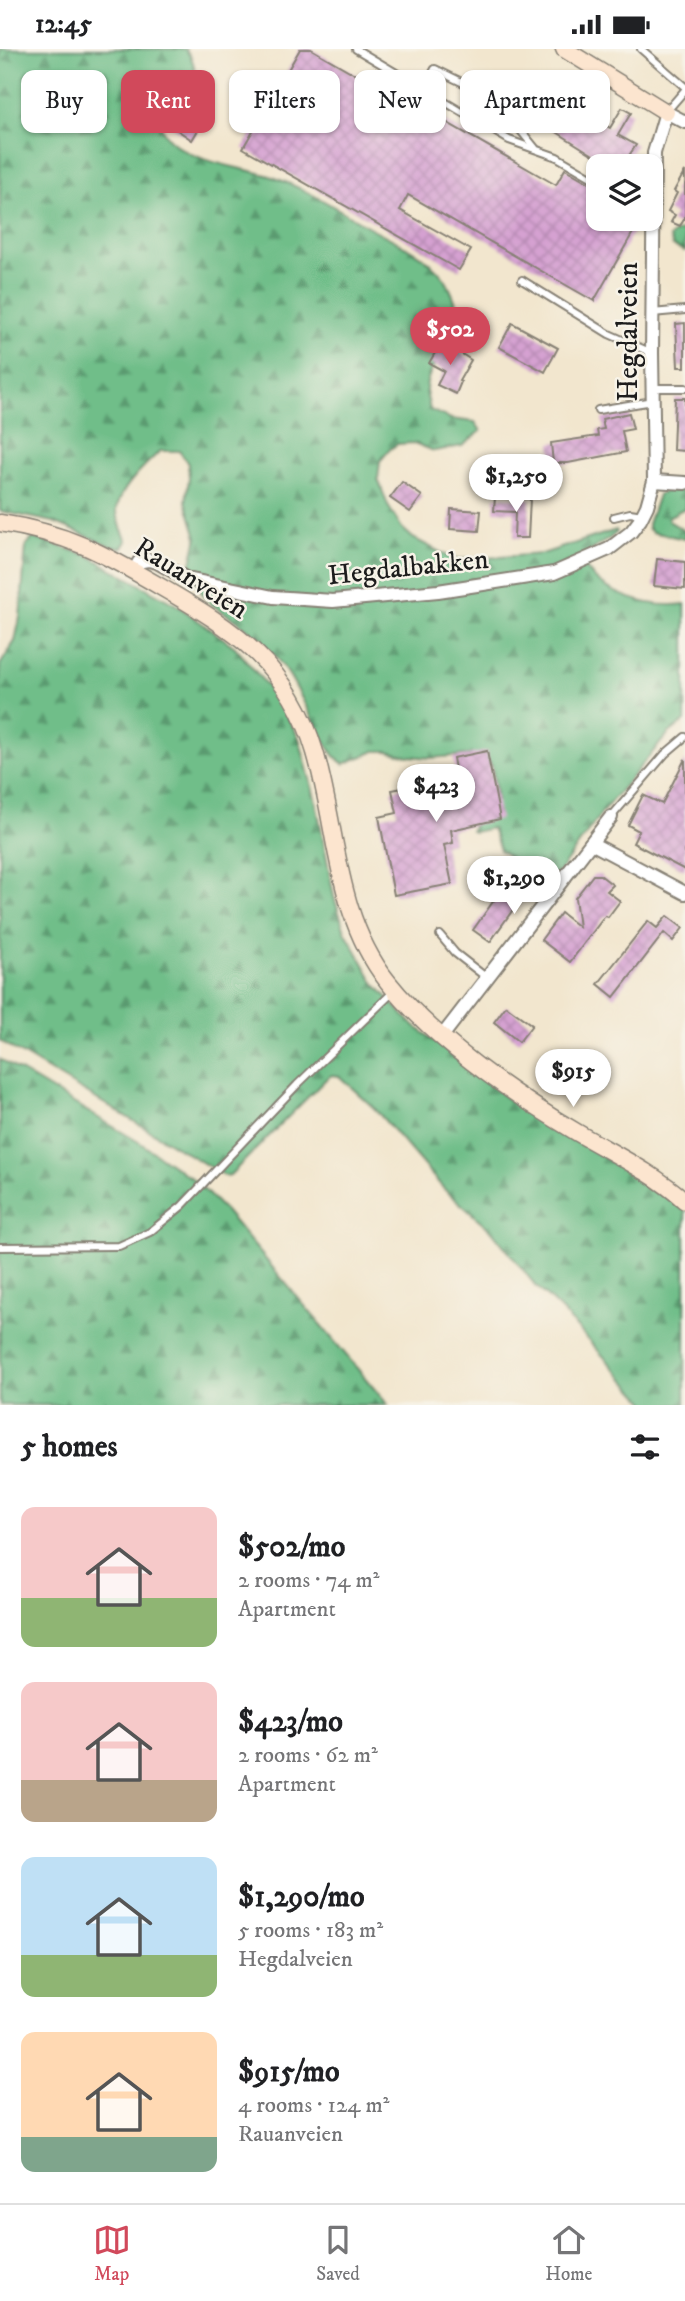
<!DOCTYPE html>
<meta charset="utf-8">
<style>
:root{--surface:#fff;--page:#f6f6f6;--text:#202124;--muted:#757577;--line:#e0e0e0;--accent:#d1495b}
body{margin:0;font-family:"IM FELL DW Pica",serif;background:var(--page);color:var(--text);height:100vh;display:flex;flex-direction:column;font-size:26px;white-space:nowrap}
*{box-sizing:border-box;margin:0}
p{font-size:23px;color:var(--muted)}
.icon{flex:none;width:38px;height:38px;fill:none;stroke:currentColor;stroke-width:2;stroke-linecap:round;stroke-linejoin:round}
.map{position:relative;height:1356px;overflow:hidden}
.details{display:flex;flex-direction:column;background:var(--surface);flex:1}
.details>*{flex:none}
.banner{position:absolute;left:21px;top:21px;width:644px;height:63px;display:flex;gap:14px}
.buttons{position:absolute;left:586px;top:105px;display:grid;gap:14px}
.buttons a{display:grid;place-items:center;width:77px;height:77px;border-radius:14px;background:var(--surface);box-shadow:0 2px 5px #0004;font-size:35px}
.price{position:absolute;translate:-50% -60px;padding:0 16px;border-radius:24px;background:#fff;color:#222;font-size:23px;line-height:46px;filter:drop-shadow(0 2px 4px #0008)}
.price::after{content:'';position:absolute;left:50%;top:42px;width:21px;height:16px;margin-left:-10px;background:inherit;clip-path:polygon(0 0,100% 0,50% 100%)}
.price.current{background:var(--accent);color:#fff}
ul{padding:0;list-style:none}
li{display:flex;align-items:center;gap:21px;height:175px;padding:0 21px}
li span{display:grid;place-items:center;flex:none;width:196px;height:140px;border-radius:14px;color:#555}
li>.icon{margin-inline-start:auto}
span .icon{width:84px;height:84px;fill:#fffc;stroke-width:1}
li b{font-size:30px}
h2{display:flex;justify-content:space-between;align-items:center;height:84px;padding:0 21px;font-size:30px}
.pill{padding:0 24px;border-radius:14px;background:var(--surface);box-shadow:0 2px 5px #0004;font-size:24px;line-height:63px}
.pill.current{background:var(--accent);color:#fff}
.status{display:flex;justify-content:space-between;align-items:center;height:49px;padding:0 35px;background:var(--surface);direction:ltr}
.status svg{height:19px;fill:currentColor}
.tabs{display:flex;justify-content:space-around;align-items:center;height:98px;border-top:2px solid var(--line);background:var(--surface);font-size:19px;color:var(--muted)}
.tabs a{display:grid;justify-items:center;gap:4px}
.tabs .current{color:var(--accent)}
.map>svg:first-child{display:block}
.forest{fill:url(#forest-firs);stroke:#466d52;stroke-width:2}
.building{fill:url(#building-cross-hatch)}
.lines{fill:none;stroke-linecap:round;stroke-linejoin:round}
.lane-casing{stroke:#878175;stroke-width:10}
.street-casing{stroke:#878175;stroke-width:16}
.secondary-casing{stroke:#878175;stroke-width:19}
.lane{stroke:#fff;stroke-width:6}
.street{stroke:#fff;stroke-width:12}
.secondary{stroke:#fce5cf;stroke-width:16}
.labels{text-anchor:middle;stroke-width:5;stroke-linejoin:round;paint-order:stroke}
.street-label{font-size:28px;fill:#1c1c1c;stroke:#f7f3e8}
</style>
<div class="status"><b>12:45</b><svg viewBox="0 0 49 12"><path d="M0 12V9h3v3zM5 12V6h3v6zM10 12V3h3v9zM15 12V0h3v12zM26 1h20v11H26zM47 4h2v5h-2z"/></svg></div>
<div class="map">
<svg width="685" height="1356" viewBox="0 0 685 1356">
<defs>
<pattern id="forest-firs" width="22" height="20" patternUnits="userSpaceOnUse" patternTransform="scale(1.75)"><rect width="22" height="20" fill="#6fbe89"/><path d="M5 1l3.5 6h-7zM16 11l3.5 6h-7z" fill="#5a9a6f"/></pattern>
<pattern id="building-cross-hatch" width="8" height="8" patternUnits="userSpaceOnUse" patternTransform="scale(1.75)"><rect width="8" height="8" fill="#d5a1d1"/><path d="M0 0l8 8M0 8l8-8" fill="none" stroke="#b68ab3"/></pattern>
</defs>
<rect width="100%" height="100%" fill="#f7f3e8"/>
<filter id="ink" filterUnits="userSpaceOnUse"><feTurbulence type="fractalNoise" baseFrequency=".0143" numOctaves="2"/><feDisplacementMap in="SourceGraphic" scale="14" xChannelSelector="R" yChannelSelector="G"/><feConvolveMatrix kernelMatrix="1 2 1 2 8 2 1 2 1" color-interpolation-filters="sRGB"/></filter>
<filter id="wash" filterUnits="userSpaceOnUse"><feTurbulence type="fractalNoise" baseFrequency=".00686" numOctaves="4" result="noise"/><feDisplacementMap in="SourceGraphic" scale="28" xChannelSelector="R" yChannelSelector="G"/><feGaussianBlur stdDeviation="1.57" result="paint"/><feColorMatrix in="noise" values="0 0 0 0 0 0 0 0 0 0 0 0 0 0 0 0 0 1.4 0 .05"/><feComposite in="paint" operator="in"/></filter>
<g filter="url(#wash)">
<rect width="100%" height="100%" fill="#f2e6ce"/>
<!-- forest -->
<g class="forest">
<path d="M 0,0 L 185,0 C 194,10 202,33 185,40 C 178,43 171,43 166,49 C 154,61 159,81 170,91 C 196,115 238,117 270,127 C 305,139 337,160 369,178 C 394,192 426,205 443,228 C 449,235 456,253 458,262 C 462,285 427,315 426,340 C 426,346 429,354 430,361 L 451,370 L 475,373 L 481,382 L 462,397 L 434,402 L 414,394 L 398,395 L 390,400 L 380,412 L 378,430 L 388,457 L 402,479 L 413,489 L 453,510 L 471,510 L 542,505 L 616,481 L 617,483 C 604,496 591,496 583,514 C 601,546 651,560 685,555 L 685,672 L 668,685 L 603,762 L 558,824 L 548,831 L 536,827 L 500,801 L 492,779 L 474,783 L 471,782 L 476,772 L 497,751 L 492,717 L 487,711 L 467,706 L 431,709 L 408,707 L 388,702 L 375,702 L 344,715 C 325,705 302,644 287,623 C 274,604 256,585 237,572 C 229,566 218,561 210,554 C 201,546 195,532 189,522 L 197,488 L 186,452 L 189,429 L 188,414 L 179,402 L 160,402 C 146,415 119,440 117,460 C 116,470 123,483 127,492 L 123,499 L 111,497 L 54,473 L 0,462 Z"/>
<polygon points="685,182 685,202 673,197 670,188 676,183"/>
<polygon points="685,441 685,459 668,468 669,472 685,482 685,490 652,483 648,479 648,475 658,446 666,442"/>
<polygon points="33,489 87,506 178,557 235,598 278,650 299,689 316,753 334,848 345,882 375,935 410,973 509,1051 659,1141 685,1162 685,1356 648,1356 562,1262 536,1237 492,1182 444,1140 375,1060 339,1027 332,1026 326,1030 230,1126 225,1127 0,992 0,616 15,592 20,568 26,497"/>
<polygon points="0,1010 142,1095 194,1131 225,1162 388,1356 0,1356"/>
</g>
<g id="blocks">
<!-- building -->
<g class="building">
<polygon points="300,0 311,0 374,36 377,30 392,39 390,41 556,136 565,120 598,139 598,149 594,157 598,159 598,170 617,170 635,180 594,252 408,146 400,161 471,201 459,221 243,99"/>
<polygon points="555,46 610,79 622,59 631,64 618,86 636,96 622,117 611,117 539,72"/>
<polygon points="173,65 198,81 192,91 167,74"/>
<polygon points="685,122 685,169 680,177 671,173 675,166 668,162 677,144 674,142"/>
<polygon points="512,274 558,299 545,323 499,298"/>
<polygon points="685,274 685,318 678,318 676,275"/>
<polygon points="442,292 471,311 459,332 461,333 456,345 437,336 444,322 429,314"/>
<polygon points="675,349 685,349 685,402 673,401"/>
<polygon points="629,364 633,380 622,382 626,403 568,414 553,414 551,394 598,387 597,381 604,380 602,370"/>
<polygon points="402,433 422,447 410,463 390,449"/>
<polygon points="495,448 530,450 528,489 514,489 515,463 494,462"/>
<polygon points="451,460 481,462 479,482 450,480"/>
<polygon points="657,510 685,513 685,540 654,537"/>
<polygon points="487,702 500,770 451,781 453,794 444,796 452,835 394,846 379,768 397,764 392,741 432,733 434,742 458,737 453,709"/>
<polygon points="685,710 685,821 633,794 639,782 628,776 643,746 662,755"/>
<polygon points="512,826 529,838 490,893 473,881"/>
<polygon points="593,826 600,826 613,836 607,842 620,852 608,868 605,867 570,913 541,891 561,864 579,878 575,849"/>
<polygon points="667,867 683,879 673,892 664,884 614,948 598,935 648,872 657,879"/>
<polygon points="506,957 532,976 519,993 494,973"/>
</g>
</g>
</g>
<g filter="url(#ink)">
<use href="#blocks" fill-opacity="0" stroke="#878175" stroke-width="2"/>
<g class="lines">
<!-- lane casing -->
<g class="lane-casing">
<g id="lane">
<polyline points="356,0 509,91 557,108 598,132"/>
<polyline points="641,0 685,38"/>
<polyline points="424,40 435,20 488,46 500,56 535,99"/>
<polyline points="666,63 685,41"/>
<polyline points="522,231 609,285 652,304"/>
<polyline points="652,264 685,261"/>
<polyline points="653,339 685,339"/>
<polyline points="598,361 653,352"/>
<polyline points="614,468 630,464 643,466"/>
<polyline points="611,768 665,705 685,688"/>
<polyline points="440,886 455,904 487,929"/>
<polyline points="0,1198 119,1197 150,1183 182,1157 297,1036 393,943"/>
</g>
</g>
<!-- street casing -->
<g class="street-casing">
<g id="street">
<polyline points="685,73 666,63 654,104 652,304 654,432 685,434"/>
<polyline points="134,522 139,513 148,511 157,513 187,530 273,548 333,552 438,542 554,524 609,500 631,483 640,471 647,457 654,432"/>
<polyline points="591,794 685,844"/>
<polyline points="443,986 611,768"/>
</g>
</g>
<!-- secondary casing -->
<g class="secondary-casing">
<g id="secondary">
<polyline points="564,0 666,63"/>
<path d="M 0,474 C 67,484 103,504 161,538 C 234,580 290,617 315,703 C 338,781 335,866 388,933 C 434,991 514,1046 578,1084 C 614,1105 654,1124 685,1152"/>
</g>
</g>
<!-- lane -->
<use href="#lane" class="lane"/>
<!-- street -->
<use href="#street" class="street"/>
<!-- secondary -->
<use href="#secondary" class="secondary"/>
</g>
</g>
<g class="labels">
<!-- street labels -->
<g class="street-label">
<text transform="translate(627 283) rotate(-90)" y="10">Hegdalveien</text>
<text transform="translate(408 517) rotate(-6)" y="10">Hegdalbakken</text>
<text transform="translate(192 528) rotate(32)" y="10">Rauanveien</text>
</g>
</g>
</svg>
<div class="buttons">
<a><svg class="icon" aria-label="layers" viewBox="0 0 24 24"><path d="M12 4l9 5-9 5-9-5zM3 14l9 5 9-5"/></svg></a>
</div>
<b class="price current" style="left:450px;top:318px">$502</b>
<b class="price" style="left:516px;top:465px">$1,250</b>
<b class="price" style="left:436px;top:775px">$423</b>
<b class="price" style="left:514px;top:867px">$1,290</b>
<b class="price" style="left:573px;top:1060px">$915</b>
<div class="banner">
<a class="pill">Buy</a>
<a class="pill current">Rent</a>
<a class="pill">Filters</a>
<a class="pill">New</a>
<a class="pill">Apartment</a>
</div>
</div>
<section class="details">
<h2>5 homes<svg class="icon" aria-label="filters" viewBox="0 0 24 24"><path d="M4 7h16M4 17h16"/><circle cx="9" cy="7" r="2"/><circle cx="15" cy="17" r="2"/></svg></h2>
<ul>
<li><span style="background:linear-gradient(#f6c9c9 65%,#8fb573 0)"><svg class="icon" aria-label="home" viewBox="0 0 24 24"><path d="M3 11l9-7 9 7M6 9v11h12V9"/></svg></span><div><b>$502/mo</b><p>2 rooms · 74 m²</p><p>Apartment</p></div></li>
<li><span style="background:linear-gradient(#f6c9c9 70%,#b9a48a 0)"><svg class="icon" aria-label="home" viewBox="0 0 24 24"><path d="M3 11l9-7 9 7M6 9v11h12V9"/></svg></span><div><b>$423/mo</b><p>2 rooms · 62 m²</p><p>Apartment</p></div></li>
<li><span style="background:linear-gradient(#bfe0f5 70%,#8fb573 0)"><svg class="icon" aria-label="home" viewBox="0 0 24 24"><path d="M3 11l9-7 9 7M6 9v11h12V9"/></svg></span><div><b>$1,290/mo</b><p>5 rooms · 183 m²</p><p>Hegdalveien</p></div></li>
<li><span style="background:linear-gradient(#ffd9b3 75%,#7fa58c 0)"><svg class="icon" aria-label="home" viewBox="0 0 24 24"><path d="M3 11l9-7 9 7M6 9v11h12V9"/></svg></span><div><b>$915/mo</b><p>4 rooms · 124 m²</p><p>Rauanveien</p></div></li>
</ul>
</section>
<nav class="tabs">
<a class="current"><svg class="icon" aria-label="map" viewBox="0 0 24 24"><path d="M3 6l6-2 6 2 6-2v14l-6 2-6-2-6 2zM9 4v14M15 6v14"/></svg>Map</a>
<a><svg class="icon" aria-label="saved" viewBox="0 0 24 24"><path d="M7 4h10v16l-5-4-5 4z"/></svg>Saved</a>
<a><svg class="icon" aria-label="home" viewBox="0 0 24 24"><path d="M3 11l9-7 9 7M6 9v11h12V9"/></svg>Home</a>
</nav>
